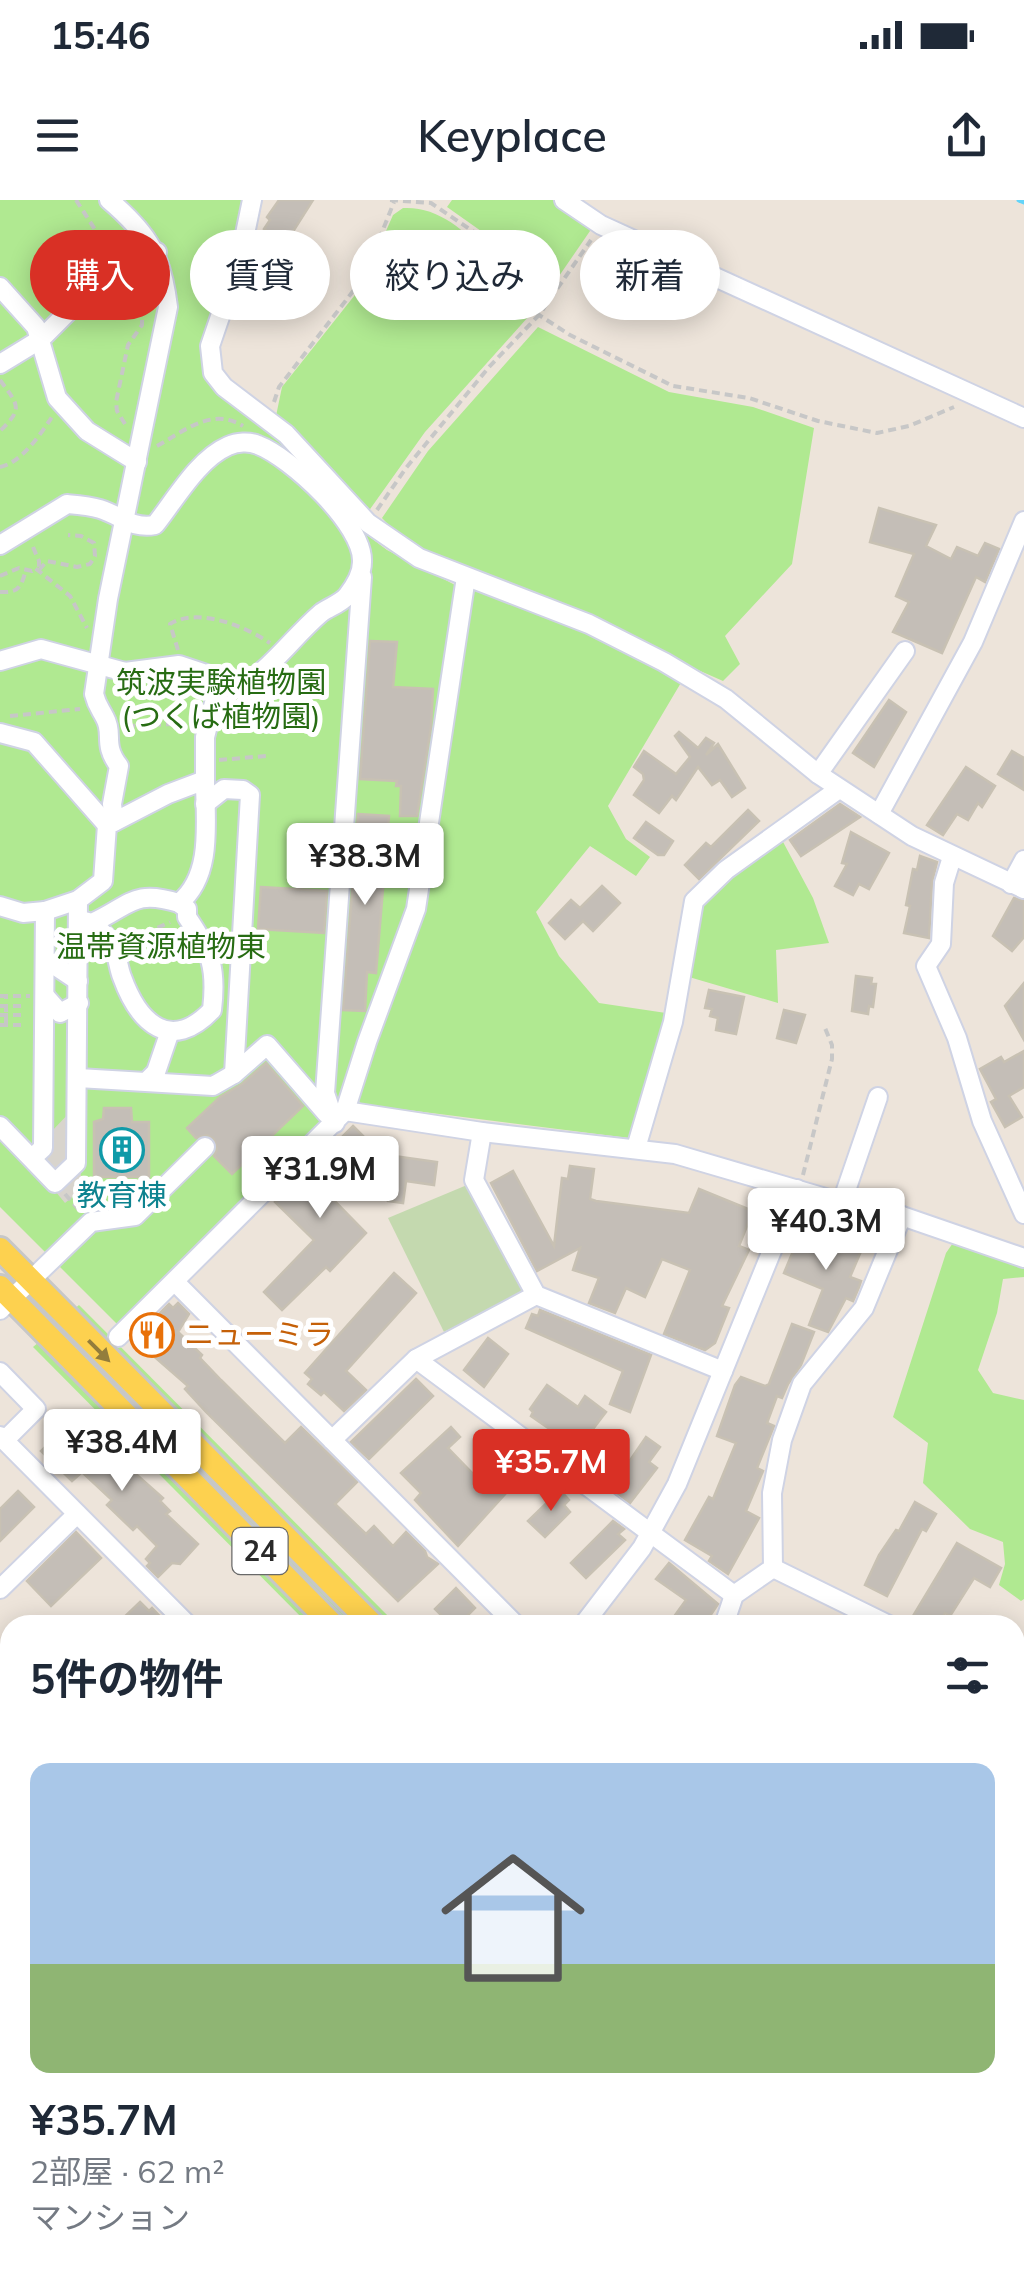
<!DOCTYPE html>
<html lang="ja">
<meta charset="utf-8">
<style>
:root{--surface:#fff;--page:#f6f6f7;--text:#1f2937;--muted:#747a83;--accent:#d93025}
body{margin:0;font-family:Mulish,"Noto Sans JP",sans-serif;background:var(--page);color:var(--text);height:100vh;display:flex;flex-direction:column;font-size:38px;white-space:nowrap}
*{box-sizing:border-box;margin:0}
p{font-size:32px;color:var(--muted)}
.icon{flex:none;width:55px;height:55px;fill:none;stroke:currentColor;stroke-width:2;stroke-linecap:round;stroke-linejoin:round}
.map{position:relative;flex:1;overflow:hidden}
.details{position:absolute;left:0px;top:1415px;width:1025px;height:672px;display:flex;flex-direction:column;background:var(--surface);border-radius:30px 30px 0 0;box-shadow:0 5px 25px #0003}
.details>*{flex:none}
.banner{position:absolute;left:30px;top:30px;width:965px;height:90px;display:flex;gap:20px}
.price{position:absolute;translate:-50% -85px;padding:0 22px;border-radius:10px;background:#fff;color:#222;font-size:32px;line-height:65px;filter:drop-shadow(0 2px 5px #0008)}
.price::after{content:'';position:absolute;left:50%;top:60px;width:30px;height:22px;margin-left:-15px;background:inherit;clip-path:polygon(0 0,100% 0,50% 100%)}
.price.active{background:var(--accent);color:#fff}
ul{padding:0;list-style:none}
li{display:grid;align-content:center;gap:20px;height:530px;padding:0 30px}
li span{display:grid;place-items:center;height:310px;border-radius:20px;color:#555}
li>.icon{margin-inline-start:auto}
span .icon{width:180px;height:180px;fill:#fffc;stroke-width:1}
li b{font-size:42px}
h2{display:flex;justify-content:space-between;align-items:center;height:120px;padding:0 30px;font-size:42px}
.pill{padding:0 35px;border-radius:45px;background:var(--surface);box-shadow:0 5px 25px #0003;font-size:35px;line-height:90px}
.pill.active{background:var(--accent);color:#fff}
.status{display:flex;justify-content:space-between;align-items:center;height:70px;padding:0 50px;background:var(--surface);direction:ltr}
.status svg{height:28px;fill:currentColor}
header{display:flex;justify-content:space-between;align-items:center;height:130px;padding:0 30px;background:var(--surface);font-size:45px;font-weight:600}
.map>svg:first-child{display:block}
.green{fill:#b0e991}
.cemetery{fill:#c4d9af}
.pitch{fill:#c8f18c}
.plaza{fill:#d8d4cd}
.lines{fill:none;stroke-linecap:round;stroke-linejoin:round}
.stream{stroke:#63d4f9;stroke-width:5}
.building{fill:#c4beb7;stroke:#c8c1b3;stroke-width:2.5}
.minor-casing{stroke:#cfd3e4;stroke-width:22}
.major-casing{stroke:#c7c7c7;stroke-width:28}
.path{stroke:#c7c7c7;stroke-width:4;stroke-dasharray:8 5;stroke-linecap:butt}
.minor{stroke:#fff;stroke-width:18}
.major{stroke:#fdd14f;stroke-width:22}
.oneway{fill:#937d3c}
.labels{text-anchor:middle;stroke-width:10;stroke-linejoin:round;paint-order:stroke}
.shield{fill:#fff;stroke:#696969;stroke-width:2.5}
.shield-label{font-size:28px;font-weight:bold;fill:#292929}
.park-label{font-size:30px;fill:#276c13;stroke:#fff}
.culture-label{font-size:30px;fill:#0d838f;stroke:#fff}
.food-label{font-size:30px;fill:#c56008;stroke:#fff;text-anchor:start}
</style>
<div class="status"><b>15:46</b><svg viewBox="0 0 49 12"><path d="M0 12V9h3v3zM5 12V6h3v6zM10 12V3h3v9zM15 12V0h3v12zM26 1h20v11H26zM47 4h2v5h-2z"/></svg></div>
<header><svg class="icon" aria-label="menu" viewBox="0 0 24 24"><path d="M4 6h16M4 12h16M4 18h16"/></svg>Keyplace<svg class="icon" aria-label="share" viewBox="0 0 24 24"><path d="M12 15V3M7 8l5-5 5 5M5 13v7h14v-7"/></svg></header>
<div class="map">
<svg width="1024" height="2086" viewBox="0 0 1024 2086">
<rect width="100%" height="100%" fill="#ede4da"/>
<!-- green -->
<g class="green">
<polygon points="0,0 244,0 205,172 280,237 367,335 387,350 459,387 409,709 333,914 117,1124 0,1007"/>
<polygon points="452,0 556,0 588,22 590,31 546,95 536,96 481,31 447,7"/>
<path d="M 403,8 C 459,5 497,69 529,108 L 529,116 L 425,232 L 368,312 L 276,216 L 282,187 L 362,86 L 393,15 Z"/>
<polygon points="538,127 669,192 753,207 814,228 792,364 725,436 740,464 723,481 403,340 382,318 428,251"/>
<polygon points="477,389 584,430 682,481 608,606 626,639 650,657 636,676 590,646 536,712 559,756 599,803 666,813 634,931 629,938 361,904 357,898 424,711 472,394"/>
<polygon points="782,640 813,698 829,743 776,750 778,803 689,777 698,703 730,671"/>
<polygon points="955,1040 1024,1066 1024,1077 1003,1079 997,1113 978,1170 993,1193 1024,1200 1024,1399 1021,1401 999,1385 1005,1364 1003,1342 970,1329 923,1283 928,1243 893,1217 946,1053"/>
<polygon points="79,1105 397,1425 386,1425 73,1110"/>
<polygon points="49,1113 349,1416 357,1425 347,1425 139,1216"/>
<polygon points="39,1142 320,1425 309,1425 33,1147"/>
</g>
<!-- cemetery -->
<polygon class="cemetery" points="467,985 523,1084 520,1093 444,1132 388,1018"/>
<!-- pitch -->
<g class="pitch">
<polygon points="3,2017 10,2023 10,2078 70,2078 79,2086 0,2086 0,2020"/>
<polygon points="92,2078 230,2078 222,2086 84,2086"/>
</g>
<!-- plaza -->
<polygon class="plaza" points="80,908 81,990 65,1003 27,957 73,909"/>
<g class="lines">
<!-- stream -->
<polyline class="stream" points="1019,0 1024,2"/>
</g>
<!-- building -->
<g class="building">
<polygon points="279,0 313,0 270,68 254,57 267,31 264,29 270,20 267,17"/>
<polygon points="261,72 280,83 259,115 241,103"/>
<polygon points="879,308 936,325 926,346 951,359 957,347 978,356 985,343 999,349 985,382 976,377 942,453 893,432 909,402 896,396 914,354 870,342"/>
<polygon points="370,441 397,442 393,487 433,489 431,527 417,616 400,616 401,586 396,586 397,581 360,579"/>
<polygon points="889,500 906,512 874,567 853,553"/>
<polygon points="679,532 698,548 706,538 714,543 706,555 718,544 745,588 732,597 720,580 712,585 698,567 676,600 672,596 659,613 634,595 644,580 643,574 634,567 644,551 676,574 690,557 675,536"/>
<polygon points="1012,551 1024,558 1024,590 998,574"/>
<polygon points="966,567 995,586 982,607 978,603 968,620 957,614 943,635 927,625"/>
<polygon points="840,604 860,617 801,656 790,640"/>
<polygon points="748,610 759,621 699,679 685,665 706,643 711,647"/>
<polygon points="358,614 389,616 376,773 367,772 365,811 343,810"/>
<polygon points="646,622 673,641 664,655 658,655 634,638"/>
<polygon points="851,632 889,653 869,689 859,684 853,695 835,686 847,664 842,663"/>
<polygon points="920,656 937,662 932,682 929,738 904,733 910,706 906,705 913,669 917,670"/>
<polygon points="602,686 620,703 593,731 583,721 565,739 549,723 571,700 580,708"/>
<polygon points="261,687 327,691 324,733 258,729"/>
<polygon points="1014,698 1024,701 1024,737 1012,751 993,736"/>
<polygon points="856,776 872,778 871,784 876,784 873,807 869,806 868,814 852,811"/>
<polygon points="1024,783 1024,840 1005,806"/>
<polygon points="709,790 744,797 736,834 716,830 718,818 710,816 712,809 705,808"/>
<polygon points="784,810 805,815 796,843 777,838"/>
<polygon points="1024,851 1024,887 1009,896 1022,917 1005,927 991,902 996,899 980,869 1001,857 1004,862"/>
<polygon points="266,863 303,906 232,974 214,956 217,949 214,939 207,935 196,938 187,928 220,897 242,884"/>
<polygon points="104,908 131,908 132,922 149,922 149,977 94,977 94,922 103,919"/>
<polygon points="353,926 370,943 324,990 366,1033 330,1071 326,1067 282,1110 264,1092 314,1040 275,1002 289,988 296,996 317,974 311,968"/>
<polygon points="394,956 437,962 434,985 406,981 403,1003 388,1001"/>
<polygon points="570,966 594,969 590,999 596,1001 689,1013 699,989 753,1011 739,1046 749,1050 722,1106 729,1108 715,1143 705,1150 664,1134 690,1070 662,1059 645,1097 626,1088 615,1113 589,1103 599,1078 573,1070 580,1048 537,1071 491,983 513,971 554,1046 562,978 568,979"/>
<polygon points="810,1028 862,1049 850,1077 861,1081 859,1087 853,1101 846,1098 828,1132 809,1125 823,1089 784,1073 799,1037 805,1040"/>
<polygon points="394,1073 416,1093 346,1171 366,1190 344,1211 324,1192 321,1195 308,1184 312,1179 305,1173"/>
<polygon points="178,1103 189,1114 178,1132 202,1155 200,1158 221,1180 285,1243 301,1227 357,1282 335,1304 366,1334 374,1326 393,1346 406,1332 425,1351 427,1357 438,1364 398,1401 206,1212 185,1189 188,1186 134,1139 169,1104 173,1108"/>
<polygon points="540,1110 651,1155 630,1212 610,1204 623,1171 526,1128 532,1114 538,1116"/>
<polygon points="792,1124 814,1132 801,1165 788,1184 782,1198 777,1196 767,1223 774,1226 757,1268 763,1271 746,1311 759,1318 728,1374 709,1361 712,1356 685,1340 709,1297 713,1299 736,1243 717,1236 735,1185 741,1177 765,1186 769,1184"/>
<polygon points="488,1138 508,1154 484,1187 464,1170"/>
<polygon points="416,1179 433,1196 369,1259 351,1242"/>
<polygon points="547,1185 578,1207 585,1196 606,1212 593,1229 616,1245 603,1277 565,1248 564,1239 531,1216 533,1212 530,1209"/>
<polygon points="74,1219 98,1245 101,1243 163,1298 160,1301 170,1311 166,1314 198,1344 180,1364 172,1363 158,1377 147,1366 150,1363 146,1359 157,1346 137,1326 133,1330 107,1305 112,1300 82,1272 72,1281 41,1251"/>
<polygon points="451,1227 460,1237 448,1248 479,1280 512,1246 522,1255 517,1260 527,1270 458,1346 415,1300 421,1293 401,1273"/>
<polygon points="646,1237 660,1247 649,1262 657,1268 630,1303 611,1288"/>
<polygon points="560,1290 569,1300 564,1305 570,1312 545,1337 528,1321"/>
<polygon points="18,1291 34,1307 0,1341 0,1309"/>
<polygon points="915,1302 936,1314 926,1331 922,1329 887,1396 865,1385 879,1355 896,1330 899,1331"/>
<polygon points="613,1321 624,1329 618,1334 625,1340 586,1378 571,1363"/>
<polygon points="76,1332 101,1358 51,1406 27,1381"/>
<polygon points="957,1343 1001,1368 990,1387 974,1378 950,1416 945,1413 940,1422 931,1416 925,1425 918,1425 910,1421"/>
<polygon points="669,1363 718,1404 704,1425 668,1425 686,1400 656,1379"/>
<polygon points="456,1388 475,1408 458,1425 451,1425 435,1409"/>
<polygon points="140,1402 149,1411 152,1408 168,1425 116,1425"/>
</g>
<g class="lines">
<!-- minor casing -->
<g class="minor-casing">
<g id="minor">
<polyline points="252,0 240,58 210,146 213,173 224,187 286,234 368,323 419,358 589,424 664,462 726,499 818,574 912,636 1024,689"/>
<polyline points="564,0 601,25 1024,218"/>
<polyline points="0,87 36,127 57,198 87,231 137,262"/>
<polyline points="0,164 41,139 80,100 157,52"/>
<path d="M 0,345 L 67,304 C 78,305 90,306 100,309 C 122,316 131,329 155,325 C 175,300 198,259 228,246 C 237,242 249,241 258,245 C 290,257 364,325 362,362 C 362,374 354,387 347,396 C 340,404 329,407 321,413 C 293,437 274,466 242,486 L 179,465 L 125,472 L 41,449 L 0,461"/>
<polyline points="0,533 34,542 107,625"/>
<polyline points="818,574 905,451"/>
<polyline points="205,580 205,537 220,480"/>
<polyline points="205,604 224,589 243,590 250,595 234,874"/>
<polyline points="879,614 973,442 1024,321"/>
<polyline points="952,657 944,683 941,744 926,766 957,838 982,921 1024,1014"/>
<polyline points="1011,684 1024,660"/>
<polyline points="0,706 23,713 45,711"/>
<path d="M 84,721 L 92,723 C 131,705 133,689 179,703"/>
<path d="M 92,723 C 101,730 108,737 113,747 C 118,756 118,767 122,777 C 139,824 171,853 212,810 C 217,768 211,752 187,717 L 187,709 L 179,703 C 214,675 205,619 205,580 L 168,594 L 114,622 L 112,604 L 119,566 C 102,544 114,534 105,518 C 100,508 97,506 94,494 L 108,399 L 168,107 C 162,56 149,34 109,0"/>
<polyline points="45,759 78,781"/>
<polyline points="45,796 60,813 79,803"/>
<polyline points="78,878 213,886 234,874 267,845 327,914"/>
<polyline points="147,881 156,872 169,834"/>
<polyline points="345,911 482,932 675,954 870,1011 902,1016 1024,1058"/>
<polyline points="335,923 325,893 362,377"/>
<polyline points="0,926 55,983 76,963 78,700"/>
<polyline points="482,932 474,980 536,1095 723,1171"/>
<polyline points="636,948 673,822 694,701 726,670 839,589"/>
<polyline points="32,958 43,948 45,711 78,700 103,681 107,625 114,622"/>
<polyline points="842,1002 878,897"/>
<polyline points="175,1082 516,1425"/>
<polyline points="0,1110 91,1022 135,1016 205,947"/>
<polyline points="118,1137 345,911 367,842 416,709 466,377"/>
<polyline points="416,1159 734,1395"/>
<polyline points="0,1172 36,1209 5,1240"/>
<polyline points="0,1236 188,1425"/>
<polyline points="332,1240 416,1159 536,1095"/>
<polyline points="773,1368 889,1425"/>
<polyline points="0,1389 77,1314"/>
<polyline points="583,1425 642,1348 677,1284 797,989"/>
<polyline points="724,1425 734,1395 773,1368 772,1293 782,1240 802,1184 864,1108 902,1016"/>
<polyline points="1015,1483 1024,1485"/>
<polyline points="0,1688 10,1678"/>
<polyline points="1015,1743 1024,1751"/>
<polyline points="1015,1888 1024,1880"/>
<polyline points="0,1946 10,1956"/>
<polyline points="1015,1963 1024,1969"/>
<polyline points="0,2008 10,1997"/>
<polyline points="291,2078 301,2086"/>
<polyline points="893,2078 905,2086"/>
<polyline points="233,2086 241,2078"/>
<polyline points="517,2086 525,2078"/>
<polyline points="800,2086 808,2078"/>
</g>
</g>
<!-- major casing -->
<g class="major-casing">
<g id="major">
<polyline points="0,1049 373,1425"/>
<polyline points="0,1087 333,1425"/>
<polyline points="1015,2010 1024,2017"/>
<polyline points="1015,2043 1024,2050"/>
</g>
</g>
<!-- path -->
<g class="path">
<polyline points="76,0 114,59"/>
<polyline points="390,0 431,3 474,32 527,93 539,115 570,135 673,186 749,198 818,221 877,233 909,226 954,207"/>
<path d="M 0,180 C 18,205 24,208 0,231"/>
<polyline points="274,202 279,187 364,77 394,2"/>
<polyline points="125,224 117,211 116,202 128,145 142,125 142,109 130,89"/>
<path d="M 157,246 C 186,230 212,207 243,226"/>
<path d="M 0,267 C 21,263 40,235 52,217"/>
<polyline points="377,310 406,268 489,167 539,115 591,40"/>
<polyline points="33,347 39,361 39,370"/>
<polyline points="39,370 47,361 77,367 90,364 95,356 94,343 81,336 68,335"/>
<polyline points="0,376 19,368 32,371 35,368 70,396 87,428"/>
<path d="M 0,392 C 19,393 21,387 26,370"/>
<path d="M 178,450 L 170,424 C 198,407 245,426 270,443"/>
<polyline points="114,494 193,487"/>
<polyline points="10,516 80,509"/>
<polyline points="127,526 172,524 191,531"/>
<polyline points="219,560 266,556"/>
<polyline points="134,739 170,722"/>
<polyline points="130,741 134,739 188,753"/>
<polyline points="0,796 30,796"/>
<polyline points="0,806 25,806"/>
<polyline points="0,815 24,815"/>
<polyline points="0,825 25,825"/>
<polyline points="6,825 6,796"/>
<polyline points="803,975 832,859 832,845 825,828"/>
<polyline points="65,994 79,1010"/>
<polyline points="1015,1634 1024,1629"/>
</g>
<!-- minor -->
<use href="#minor" class="minor"/>
<!-- major -->
<use href="#major" class="major"/>
</g>
<!-- one-way arrows -->
<defs><path id="oneway-solid" d="M-6-.8H1V-3.2L6.5 0L1 3.2V.8H-6Z" transform="scale(2.5)"/></defs>
<use class="oneway" href="#oneway-solid" transform="translate(99 1151) rotate(45)"/>
<!-- icons -->
<defs>
<g id="building-ring" transform="scale(2.25)"><circle r="9.5" fill="#fff" stroke="#0f9aa8" stroke-width="1.5"/><path d="M-4-6H4V6H1V3H-1V6H-4ZM-2.5-4.3h1.7v1.8h-1.7ZM.8-4.3h1.7v1.8H.8ZM-2.5-1h1.7V.8h-1.7ZM.8-1h1.7V.8H.8Z" fill="#0f9aa8"/></g>
<g id="restaurant-ring" transform="scale(2.25)"><circle r="9.5" fill="#fff" stroke="#e8710a" stroke-width="1.5"/><path d="M-5-6h1v4h1v-4h1v4h1v-4h1v5L-1.5 .5V6h-2V.5L-5-1ZM5-6V6H3V1.5H1.5Q1.5-4 5-6Z" fill="#e8710a"/></g>
</defs>
<g fill-rule="evenodd">
<use href="#building-ring" x="122" y="950"/>
<use href="#restaurant-ring" x="152" y="1135"/>
</g>
<g class="labels">
<!-- shield labels -->
<rect class="shield" x="232.5" y="1328" width="55" height="46" rx="8"/>
<g class="shield-label">
<text x="260" y="1361">24</text>
</g>
<!-- park labels -->
<g class="park-label">
<text x="221" y="493">筑波実験植物園<tspan x="221" dy="34">(つくば植物園)</tspan></text>
<text x="161" y="757">温帯資源植物東</text>
</g>
<!-- culture labels -->
<g class="culture-label">
<text x="122" y="1006">教育棟</text>
</g>
<!-- food labels -->
<g class="food-label">
<text x="184" y="1145">ニューミラ</text>
</g>
</g>
</svg>
<b class="price" style="left:365px;top:708px">¥38.3M</b>
<b class="price" style="left:320px;top:1021px">¥31.9M</b>
<b class="price" style="left:826px;top:1073px">¥40.3M</b>
<b class="price" style="left:122px;top:1294px">¥38.4M</b>
<b class="price active" style="left:551px;top:1314px">¥35.7M</b>
<div class="banner">
<a class="pill active">購入</a>
<a class="pill">賃貸</a>
<a class="pill">絞り込み</a>
<a class="pill">新着</a>
</div>
<section class="details">
<h2>5件の物件<svg class="icon" aria-label="filters" viewBox="0 0 24 24"><path d="M4 7h16M4 17h16"/><circle cx="9" cy="7" r="2"/><circle cx="15" cy="17" r="2"/></svg></h2>
<ul>
<li><span style="background:linear-gradient(#a9c7e8 65%,#8fb573 0)"><svg class="icon" aria-label="home" viewBox="0 0 24 24"><path d="M3 11l9-7 9 7M6 9v11h12V9"/></svg></span><div><b>¥35.7M</b><p>2部屋 · 62 m²</p><p>マンション</p></div></li>
</ul>
</section>
</div>
